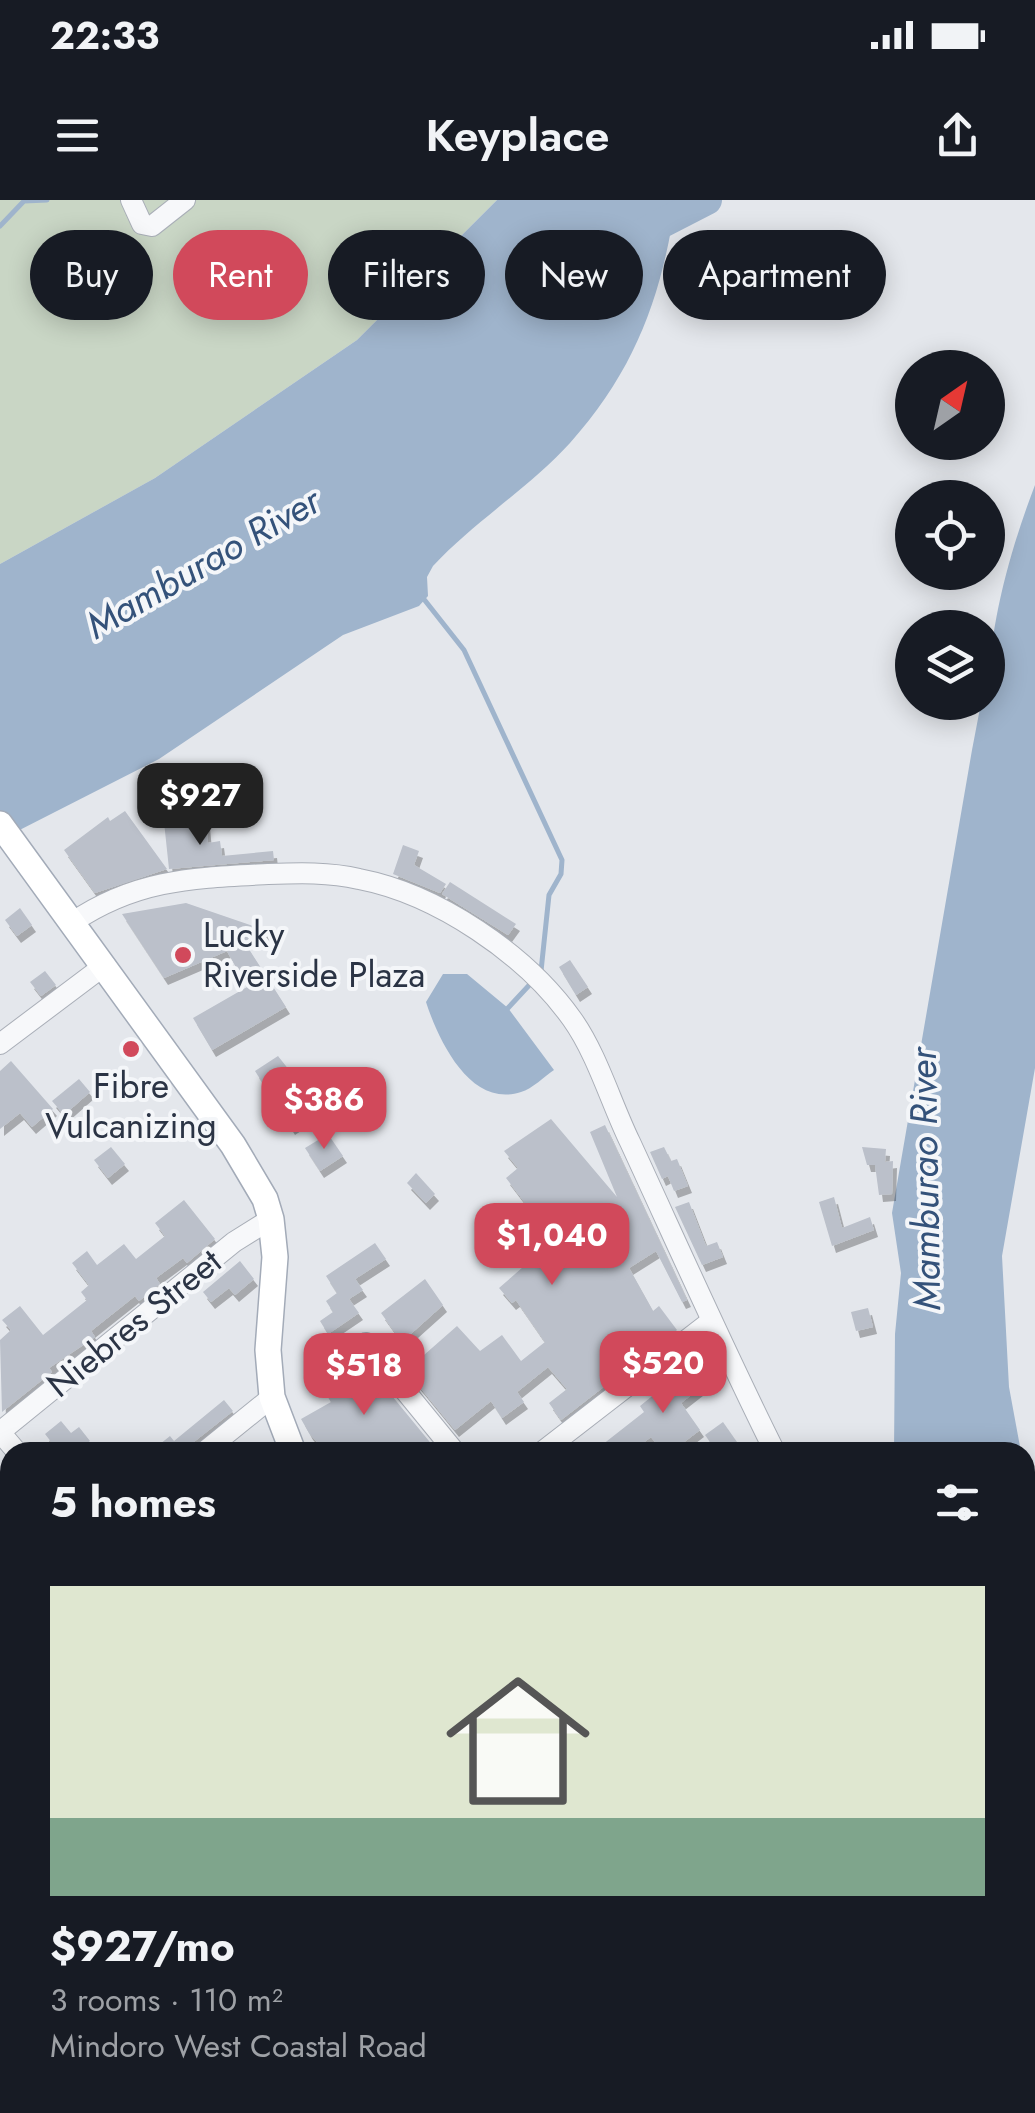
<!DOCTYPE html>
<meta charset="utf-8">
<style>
:root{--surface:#171b24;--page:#242831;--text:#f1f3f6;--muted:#9ea1a6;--line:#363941;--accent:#d1495b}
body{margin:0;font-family:Jost,sans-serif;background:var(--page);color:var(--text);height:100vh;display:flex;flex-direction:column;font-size:38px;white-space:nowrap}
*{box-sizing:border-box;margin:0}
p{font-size:32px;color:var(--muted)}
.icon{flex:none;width:55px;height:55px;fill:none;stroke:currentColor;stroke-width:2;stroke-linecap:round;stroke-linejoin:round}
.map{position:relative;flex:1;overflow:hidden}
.details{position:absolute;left:0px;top:1242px;width:1035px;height:672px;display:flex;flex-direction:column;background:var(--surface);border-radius:30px 30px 0 0;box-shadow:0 5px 25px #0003}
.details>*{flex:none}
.guide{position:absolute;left:30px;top:30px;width:975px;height:90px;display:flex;gap:20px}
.needle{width:65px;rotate:34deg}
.buttons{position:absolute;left:895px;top:150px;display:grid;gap:20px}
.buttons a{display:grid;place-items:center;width:110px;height:110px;border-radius:50%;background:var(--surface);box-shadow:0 5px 25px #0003;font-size:50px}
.price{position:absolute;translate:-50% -85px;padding:0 22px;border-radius:20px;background:var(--accent);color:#fff;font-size:32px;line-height:65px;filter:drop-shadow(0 2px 5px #0008)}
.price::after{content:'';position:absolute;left:50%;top:60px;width:30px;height:22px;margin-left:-15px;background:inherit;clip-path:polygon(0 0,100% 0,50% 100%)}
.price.on{background:#222;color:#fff}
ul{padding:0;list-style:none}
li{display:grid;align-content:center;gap:20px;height:530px;padding:0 50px}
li+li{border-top:2px solid var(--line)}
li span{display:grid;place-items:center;height:310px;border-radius:0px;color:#555}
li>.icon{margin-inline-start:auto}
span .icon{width:180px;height:180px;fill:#fffc;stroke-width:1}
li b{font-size:42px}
h2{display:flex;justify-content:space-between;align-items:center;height:120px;padding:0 50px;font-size:42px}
.pill{padding:0 35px;border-radius:45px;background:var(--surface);box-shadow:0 5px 25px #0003;font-size:35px;line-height:90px}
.pill.on{background:var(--accent);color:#fff}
.status{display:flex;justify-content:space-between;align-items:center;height:70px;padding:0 50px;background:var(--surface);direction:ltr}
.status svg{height:28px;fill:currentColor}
header{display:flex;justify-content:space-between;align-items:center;height:130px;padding:0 50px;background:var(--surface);font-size:45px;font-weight:600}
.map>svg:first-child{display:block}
.built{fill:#d2d6de}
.green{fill:#c9d6c5}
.water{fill:#9fb4cc}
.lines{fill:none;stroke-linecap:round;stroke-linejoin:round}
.stream{stroke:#9fb4cc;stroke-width:5}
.river{stroke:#9fb4cc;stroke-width:30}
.building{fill:#bbc0ca;filter:url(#shadow)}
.minor-casing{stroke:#a9aeb7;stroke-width:22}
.major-casing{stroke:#a3abb8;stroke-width:28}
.minor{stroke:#f7f8fa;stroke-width:20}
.major{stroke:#fff;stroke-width:25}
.poi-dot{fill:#d1495b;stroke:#f4f6f9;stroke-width:4}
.labels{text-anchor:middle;stroke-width:8;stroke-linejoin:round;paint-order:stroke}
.poi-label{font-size:35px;fill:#2b3445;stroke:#f4f6f9;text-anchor:start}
.street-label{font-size:35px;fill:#2b3445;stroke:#f4f6f9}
.water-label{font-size:38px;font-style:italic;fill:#34527a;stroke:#f4f6f9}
</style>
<div class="status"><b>22:33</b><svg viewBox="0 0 49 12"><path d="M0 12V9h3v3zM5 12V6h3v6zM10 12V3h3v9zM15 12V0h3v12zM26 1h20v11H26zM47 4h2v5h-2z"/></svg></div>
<header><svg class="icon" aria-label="menu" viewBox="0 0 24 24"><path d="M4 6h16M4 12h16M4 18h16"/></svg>Keyplace<svg class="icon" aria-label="share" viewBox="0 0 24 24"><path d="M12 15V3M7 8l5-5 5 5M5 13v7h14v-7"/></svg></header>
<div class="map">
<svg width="1035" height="1913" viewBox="0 0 1035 1913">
<defs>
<filter id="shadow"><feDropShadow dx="4" dy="7" stdDeviation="0" flood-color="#0004"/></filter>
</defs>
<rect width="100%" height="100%" fill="#e4e7ec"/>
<!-- built -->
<polygon class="built" points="1025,1887 1035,1913 767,1913 763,1905 1025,1905"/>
<!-- green -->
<polygon class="green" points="0,0 497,0 357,140 155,278 0,364"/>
<!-- water -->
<g class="water">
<path d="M 497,0 L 676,0 C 662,95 636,169 570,243 C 529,288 475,321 433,366 L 427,377 L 428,396 L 419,406 L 343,435 L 159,559 L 0,640 L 0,364 L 155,278 L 357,140 Z"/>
<path d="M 1035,285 L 1035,868 L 1002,1056 L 1009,1187 L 1021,1252 L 894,1252 L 895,1134 L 901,1073 L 892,1013 L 972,550 L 981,503 L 988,502 C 988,430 1009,353 1035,285 Z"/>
<path d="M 443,774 L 467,774 L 508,808 L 554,870 C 545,876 532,889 521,892 C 470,909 438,839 426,802 Z"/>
<polygon points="1025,1271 1035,1321 1035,1661 1025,1650"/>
</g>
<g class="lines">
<!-- stream -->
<g class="stream">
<polyline points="0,26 24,1 47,0"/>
<polyline points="423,398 464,450 562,660 561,674 549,695 541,771"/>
<polyline points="508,808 534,780"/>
</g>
<!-- river -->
<polyline class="river" points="639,35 707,0"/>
</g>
<!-- building -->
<g class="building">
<polygon points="125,611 167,669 95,693 64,650 108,617 110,621"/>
<polygon points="180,620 181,623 206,621 208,643 220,641 222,656 273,651 274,660 169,669 164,622"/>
<polygon points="403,645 419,651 414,665 446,684 440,693 393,674"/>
<polygon points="450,682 516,724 508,735 442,694"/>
<polygon points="186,703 271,732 245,743 286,807 212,850 193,818 247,787 227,751 164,778 122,714"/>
<polygon points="20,708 32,725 17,736 5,720"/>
<polygon points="570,760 588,787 576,795 559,767"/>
<polygon points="45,771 56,785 41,796 30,782"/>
<polygon points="278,856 320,909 291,928 255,871"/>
<polygon points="11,861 53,909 32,927 20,913 0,929 0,871"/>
<polygon points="79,879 90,892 64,915 52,901"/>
<polygon points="551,919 617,997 590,932 605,925 687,1100 682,1102 656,1051 629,1068 653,1111 659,1106 677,1130 561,1220 549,1203 567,1189 548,1167 517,1192 524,1202 502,1218 491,1201 455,1230 396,1158 399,1155 393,1148 402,1142 381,1113 425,1079 443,1105 404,1140 408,1137 424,1155 457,1126 480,1151 502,1135 521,1161 545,1142 516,1100 512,1103 499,1088 523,1067 497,1035 529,1008 506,978 518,968 504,951"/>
<polygon points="328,934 343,956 320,971 305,948"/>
<polygon points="111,947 125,964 108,978 94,960"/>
<polygon points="664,947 671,961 677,959 688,986 674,991 668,976 662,979 650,952"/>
<polygon points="862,947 886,949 885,962 893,961 892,994 879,995 875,965 867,965"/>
<polygon points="416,973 435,994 426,1003 407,983"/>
<polygon points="834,997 842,1028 870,1017 874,1030 832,1046 819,1002"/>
<polygon points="184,1000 215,1039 187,1063 183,1058 156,1078 160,1084 139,1101 135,1096 91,1131 95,1137 49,1168 52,1172 2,1212 0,1140 11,1130 2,1120 20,1106 43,1135 87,1100 81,1092 89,1085 72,1063 87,1051 97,1065 124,1044 136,1059 165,1036 155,1023"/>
<polygon points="689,1002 706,1046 717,1042 723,1057 702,1065 675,1007"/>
<polygon points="375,1043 386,1059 355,1079 363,1090 349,1099 359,1113 328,1134 320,1121 333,1112 326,1101 337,1093 326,1076"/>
<polygon points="240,1061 254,1079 235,1095 229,1088 211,1102 203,1092"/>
<polygon points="868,1108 873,1127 856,1131 851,1112"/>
<polygon points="698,1159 713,1178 681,1203 700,1230 671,1252 663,1252 651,1237 631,1252 593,1252 644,1212 640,1206"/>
<polygon points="365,1163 438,1252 326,1252 309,1233 301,1219 331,1202 321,1185"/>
<polygon points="224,1200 233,1211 195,1241 190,1252 150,1252 170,1236 174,1241"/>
<polygon points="61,1221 71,1233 79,1227 90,1241 75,1252 59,1252 45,1234"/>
<polygon points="723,1222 737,1242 717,1252 705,1235"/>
</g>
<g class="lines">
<!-- minor casing -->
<g class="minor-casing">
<g id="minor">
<polyline points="131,0 142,24 152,26 185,0"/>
<path d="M 73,722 C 137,679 193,678 268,674 C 299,673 329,672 359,679 C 437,694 526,754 572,819 C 597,854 611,903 630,942 C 678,1046 724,1150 775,1252"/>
<polyline points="0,844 105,765"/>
<polyline points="366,1143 455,1252"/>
<polyline points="0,1232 234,1042 271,1019"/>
<polyline points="0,1232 17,1252"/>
<polyline points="204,1252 272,1197"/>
<polyline points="542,1252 710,1122"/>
<polyline points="0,1425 10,1416"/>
<polyline points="0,1553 10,1564"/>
<polyline points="0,1678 10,1671"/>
<polyline points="0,1778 10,1791"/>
<polyline points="1025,1827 1035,1850"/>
<polyline points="104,1905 111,1913"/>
<polyline points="322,1905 329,1913"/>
<polyline points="552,1905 559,1913"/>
<polyline points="81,1913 90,1905"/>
<polyline points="440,1913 449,1905"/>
</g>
</g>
<!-- major casing -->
<g class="major-casing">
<g id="major">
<polyline points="0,624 233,945 265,999 271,1019 275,1057 268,1150 272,1197 293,1252"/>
<polyline points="737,1905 740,1913"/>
</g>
</g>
<!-- minor -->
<use href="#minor" class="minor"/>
<!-- major -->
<use href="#major" class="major"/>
</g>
<!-- markers -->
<g class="poi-dot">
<circle cx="183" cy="755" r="10"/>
<circle cx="131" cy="849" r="10"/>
</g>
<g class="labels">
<!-- poi labels -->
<g class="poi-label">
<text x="203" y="747">Lucky<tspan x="203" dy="40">Riverside Plaza</tspan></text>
<text x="131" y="898" text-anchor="middle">Fibre<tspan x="131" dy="40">Vulcanizing</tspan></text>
</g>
<!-- street labels -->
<g class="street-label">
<text transform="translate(134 1123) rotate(-39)" y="12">Niebres Street</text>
</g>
<!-- water labels -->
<g class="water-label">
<text transform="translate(203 363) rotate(-30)" y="13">Mamburao River</text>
<text transform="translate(925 979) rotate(-91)" y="13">Mamburao River</text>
</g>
</g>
</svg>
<div class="buttons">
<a><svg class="needle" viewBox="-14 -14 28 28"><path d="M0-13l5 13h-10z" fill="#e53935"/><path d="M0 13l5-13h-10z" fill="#9ea1a6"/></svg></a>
<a><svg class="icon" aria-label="locate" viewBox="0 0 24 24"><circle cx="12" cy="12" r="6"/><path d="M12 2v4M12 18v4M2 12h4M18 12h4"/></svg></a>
<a><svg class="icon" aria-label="layers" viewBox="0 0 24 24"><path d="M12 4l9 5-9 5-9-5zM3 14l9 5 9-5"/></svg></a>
</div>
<b class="price on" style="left:200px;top:648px">$927</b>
<b class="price" style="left:324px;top:952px">$386</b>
<b class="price" style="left:552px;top:1088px">$1,040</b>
<b class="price" style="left:663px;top:1216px">$520</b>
<b class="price" style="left:364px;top:1218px">$518</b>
<div class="guide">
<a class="pill">Buy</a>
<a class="pill on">Rent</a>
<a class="pill">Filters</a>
<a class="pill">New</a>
<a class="pill">Apartment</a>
</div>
<section class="details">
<h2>5 homes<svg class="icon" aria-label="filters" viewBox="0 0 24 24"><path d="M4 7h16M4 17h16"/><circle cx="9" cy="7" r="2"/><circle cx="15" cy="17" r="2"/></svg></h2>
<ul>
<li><span style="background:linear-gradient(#dfe7d0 75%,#7fa58c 0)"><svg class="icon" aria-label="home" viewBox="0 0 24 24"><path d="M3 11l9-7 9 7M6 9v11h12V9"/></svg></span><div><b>$927/mo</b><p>3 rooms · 110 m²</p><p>Mindoro West Coastal Road</p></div></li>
</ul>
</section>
</div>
